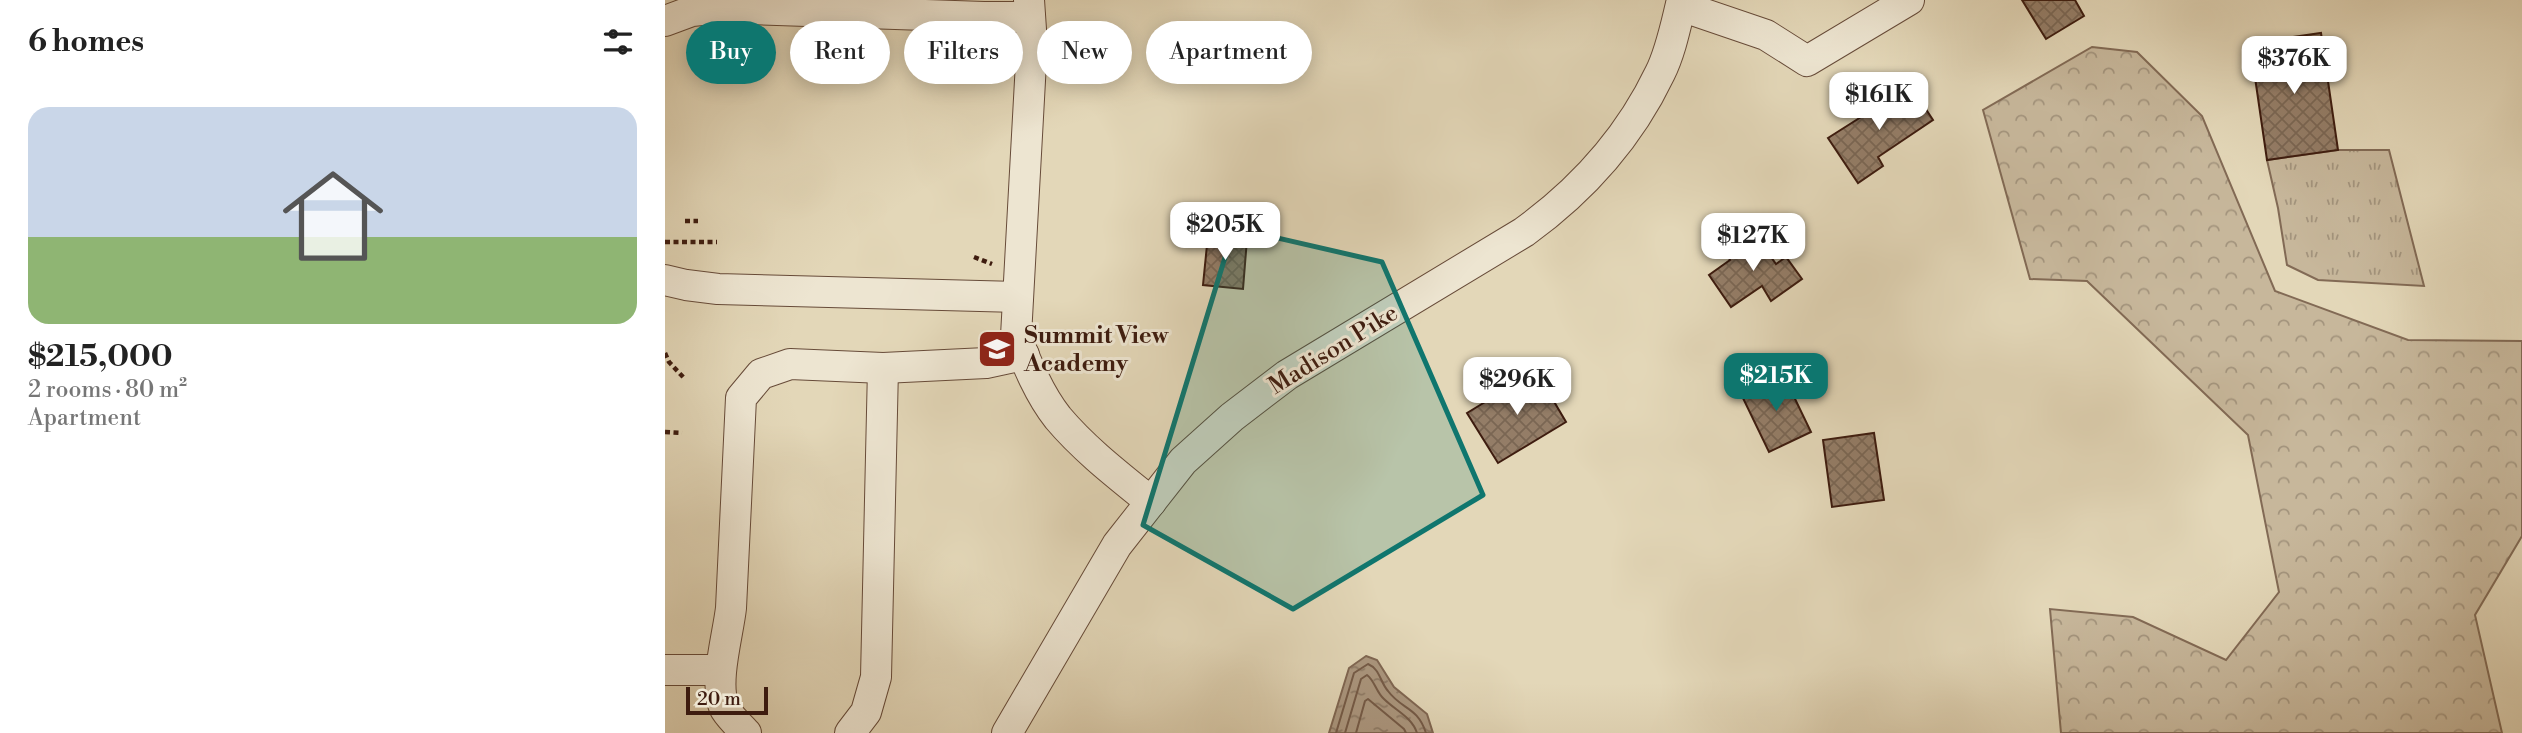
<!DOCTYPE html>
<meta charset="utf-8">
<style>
:root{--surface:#fff;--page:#f2f2f2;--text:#222;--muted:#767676;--line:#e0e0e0;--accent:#0f766e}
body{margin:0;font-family:"Libre Bodoni",serif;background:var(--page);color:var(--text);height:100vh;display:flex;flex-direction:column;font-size:26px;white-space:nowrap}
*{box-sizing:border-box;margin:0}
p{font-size:23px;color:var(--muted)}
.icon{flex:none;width:38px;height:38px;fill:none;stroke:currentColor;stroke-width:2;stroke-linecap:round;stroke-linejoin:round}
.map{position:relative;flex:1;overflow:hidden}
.drawer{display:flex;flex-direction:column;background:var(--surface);width:665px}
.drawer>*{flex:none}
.top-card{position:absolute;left:21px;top:21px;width:665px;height:63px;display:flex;gap:14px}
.scale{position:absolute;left:21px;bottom:18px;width:82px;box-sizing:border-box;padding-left:7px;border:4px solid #3e1c0f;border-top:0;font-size:19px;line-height:24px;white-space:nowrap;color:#3e1c0f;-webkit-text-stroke:5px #ede5d1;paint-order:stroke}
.price{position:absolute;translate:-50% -60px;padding:0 16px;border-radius:14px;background:#fff;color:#222;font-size:23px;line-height:46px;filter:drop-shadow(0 2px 4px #0008)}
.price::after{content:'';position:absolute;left:50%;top:42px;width:21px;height:16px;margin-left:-10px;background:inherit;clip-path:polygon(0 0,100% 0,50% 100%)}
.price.current{background:var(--accent);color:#fff}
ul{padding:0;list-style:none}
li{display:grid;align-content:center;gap:14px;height:371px;padding:0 28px}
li+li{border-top:2px solid var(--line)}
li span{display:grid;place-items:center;height:217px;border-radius:21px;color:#555}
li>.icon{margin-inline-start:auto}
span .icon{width:126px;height:126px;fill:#fffc;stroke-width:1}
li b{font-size:30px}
h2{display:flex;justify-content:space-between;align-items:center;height:84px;padding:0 28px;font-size:30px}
.pill{padding:0 24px;border-radius:32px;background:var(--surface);box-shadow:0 4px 18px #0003;font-size:24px;line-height:63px}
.pill.current{background:var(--accent);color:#fff}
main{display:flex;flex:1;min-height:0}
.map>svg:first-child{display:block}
.forest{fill:url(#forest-crowns);stroke:#826a55;stroke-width:2}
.park{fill:url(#park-tufts);stroke:#826a55;stroke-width:2}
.water{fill:url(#water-ripples);stroke:#7f6652;stroke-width:2}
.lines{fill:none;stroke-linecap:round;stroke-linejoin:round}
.shore{stroke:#745a47;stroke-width:2}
.building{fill:url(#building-cross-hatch);stroke:#3e1c0f;stroke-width:2}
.minor-casing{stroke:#674b39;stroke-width:32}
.path{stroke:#3e1c0f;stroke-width:4.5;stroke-dasharray:5 3.5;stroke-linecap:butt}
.minor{stroke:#ede5d1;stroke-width:30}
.marked{fill:#0f766e;fill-opacity:0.2;stroke:#0f766e;stroke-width:5;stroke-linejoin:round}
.labels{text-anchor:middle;stroke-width:6;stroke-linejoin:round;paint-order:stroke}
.poi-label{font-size:24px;font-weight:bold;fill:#3e1c0f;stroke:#ede5d1;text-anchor:start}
.street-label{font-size:24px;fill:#3e1c0f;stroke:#ede5d1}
</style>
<main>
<section class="drawer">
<h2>6 homes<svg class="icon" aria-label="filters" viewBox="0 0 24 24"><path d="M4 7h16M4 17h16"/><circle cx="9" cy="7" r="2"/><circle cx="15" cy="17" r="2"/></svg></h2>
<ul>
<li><span style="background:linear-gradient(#c9d6e8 60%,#8fb573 0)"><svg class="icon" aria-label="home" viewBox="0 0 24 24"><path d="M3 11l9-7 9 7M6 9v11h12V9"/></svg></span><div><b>$215,000</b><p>2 rooms · 80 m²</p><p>Apartment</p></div></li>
</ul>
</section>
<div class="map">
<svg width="1857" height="733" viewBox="0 0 1857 733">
<defs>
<pattern id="forest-crowns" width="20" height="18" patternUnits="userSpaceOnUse" patternTransform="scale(1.75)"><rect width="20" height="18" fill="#c7b79b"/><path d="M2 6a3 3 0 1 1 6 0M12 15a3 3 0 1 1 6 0" fill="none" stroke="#a3947d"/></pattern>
<pattern id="park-tufts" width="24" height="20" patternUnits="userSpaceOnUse" patternTransform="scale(1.75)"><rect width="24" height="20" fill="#c7b79b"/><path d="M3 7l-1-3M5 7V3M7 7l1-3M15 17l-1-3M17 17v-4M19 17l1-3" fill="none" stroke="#a3947d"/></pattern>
<pattern id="water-ripples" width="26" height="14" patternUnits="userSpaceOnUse" patternTransform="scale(1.75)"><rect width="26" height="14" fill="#ab977f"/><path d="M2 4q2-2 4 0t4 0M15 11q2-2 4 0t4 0" fill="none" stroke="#8d7a66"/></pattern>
<pattern id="building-cross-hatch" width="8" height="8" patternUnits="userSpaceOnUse" patternTransform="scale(1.75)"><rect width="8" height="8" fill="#947d67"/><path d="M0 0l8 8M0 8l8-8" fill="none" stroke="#7a6653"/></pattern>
</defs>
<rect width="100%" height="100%" fill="#e3d7b8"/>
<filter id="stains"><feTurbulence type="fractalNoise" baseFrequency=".00286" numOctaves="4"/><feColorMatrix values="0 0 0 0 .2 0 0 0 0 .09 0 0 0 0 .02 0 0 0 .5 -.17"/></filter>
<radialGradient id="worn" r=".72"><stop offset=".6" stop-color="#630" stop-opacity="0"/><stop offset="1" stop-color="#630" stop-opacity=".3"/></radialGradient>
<!-- forest -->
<polygon class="forest" points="1427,47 1472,52 1537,116 1610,291 1743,340 1857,341 1857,536 1810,615 1837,733 1396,733 1385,609 1468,617 1561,660 1614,592 1583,435 1422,281 1365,279 1318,110"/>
<!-- park -->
<polygon class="park" points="1673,150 1724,150 1759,286 1653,280 1622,265 1613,208 1602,160"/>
<!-- water -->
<polygon class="water" points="701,656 712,660 729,687 762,714 768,733 664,733 684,668"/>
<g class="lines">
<!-- shore -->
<g class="shore">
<path d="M 671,733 L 689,673 L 703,664 C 715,669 715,682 723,691 C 737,710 752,706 761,733"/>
<path d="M 680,733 L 696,679 L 702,675 C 710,681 711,692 719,699 C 731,711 747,717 752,733"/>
<polyline points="691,733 700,701 703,699 739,729 741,733"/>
</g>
</g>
<!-- building -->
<g class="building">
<polygon points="1357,0 1410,0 1419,16 1381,39"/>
<polygon points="1656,33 1673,150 1602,160 1585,43"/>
<polygon points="1247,88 1268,120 1213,157 1218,166 1193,183 1163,138 1196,117 1192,111 1215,95 1221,105"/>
<polygon points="1089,233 1111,264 1121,257 1137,279 1106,301 1097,286 1066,307 1044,275 1065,260 1061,253"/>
<polygon points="543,235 582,239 578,289 538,285"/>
<polygon points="871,371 901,422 833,463 802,413"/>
<polygon points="1118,374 1146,432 1104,452 1076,394"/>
<polygon points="1209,433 1219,500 1167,507 1158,440"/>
</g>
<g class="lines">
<!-- minor casing -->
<g class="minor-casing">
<g id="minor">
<path d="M 364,0 L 367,44 L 351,336 C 362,364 374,394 393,418 C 420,450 454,476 486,502"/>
<polyline points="1016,6 1101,35 1142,61 1244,0"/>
<polyline points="0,21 27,11 55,8 319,17 365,17"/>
<polyline points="0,280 21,285 53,289 353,297"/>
<polyline points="0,670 55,670"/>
<path d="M 81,733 C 75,726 63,716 59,707 C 49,682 63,635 66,608 L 76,398 L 96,374 L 125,364 L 218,368 L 321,363 L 359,355"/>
<polyline points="185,733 201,712 211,677 218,368"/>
<path d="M 342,733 L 452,545 L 518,461 L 567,417 L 622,375 L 859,232 C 917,190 964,138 995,73 C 1006,51 1011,24 1017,0"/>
</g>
</g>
<!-- path -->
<g class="path">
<polyline points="20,221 33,221"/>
<polyline points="0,242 52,242"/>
<polyline points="309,257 327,264"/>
<polyline points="0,353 4,362 19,378"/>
<polyline points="0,432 17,433"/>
</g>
<!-- minor -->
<use href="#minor" class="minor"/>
</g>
<!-- marked area -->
<path class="marked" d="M 569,228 L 717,262 L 818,495 L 628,609 L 478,525 Z"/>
<!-- icons -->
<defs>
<g id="school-square" transform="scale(2.0125)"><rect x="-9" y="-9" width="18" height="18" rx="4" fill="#8f2418" stroke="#ede5d1"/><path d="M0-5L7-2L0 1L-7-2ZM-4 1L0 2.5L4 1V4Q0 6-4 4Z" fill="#fff"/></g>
</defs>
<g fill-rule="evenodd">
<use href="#school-square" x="332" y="349"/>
</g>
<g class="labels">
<!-- poi labels -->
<g class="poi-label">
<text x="359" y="343">Summit View<tspan x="359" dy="28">Academy</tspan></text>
</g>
<!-- street labels -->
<g class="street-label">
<text transform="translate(668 349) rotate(-32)" y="8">Madison Pike</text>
</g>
</g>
<rect width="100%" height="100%" filter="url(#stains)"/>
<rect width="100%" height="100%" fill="url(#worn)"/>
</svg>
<div class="scale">20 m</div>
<b class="price" style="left:1629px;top:96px">$376K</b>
<b class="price" style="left:1214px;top:132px">$161K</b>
<b class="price" style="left:560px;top:262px">$205K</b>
<b class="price" style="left:1088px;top:273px">$127K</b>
<b class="price current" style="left:1111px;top:413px">$215K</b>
<b class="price" style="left:852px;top:417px">$296K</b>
<div class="top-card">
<a class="pill current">Buy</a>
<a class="pill">Rent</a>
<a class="pill">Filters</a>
<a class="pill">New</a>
<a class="pill">Apartment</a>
</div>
</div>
</main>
